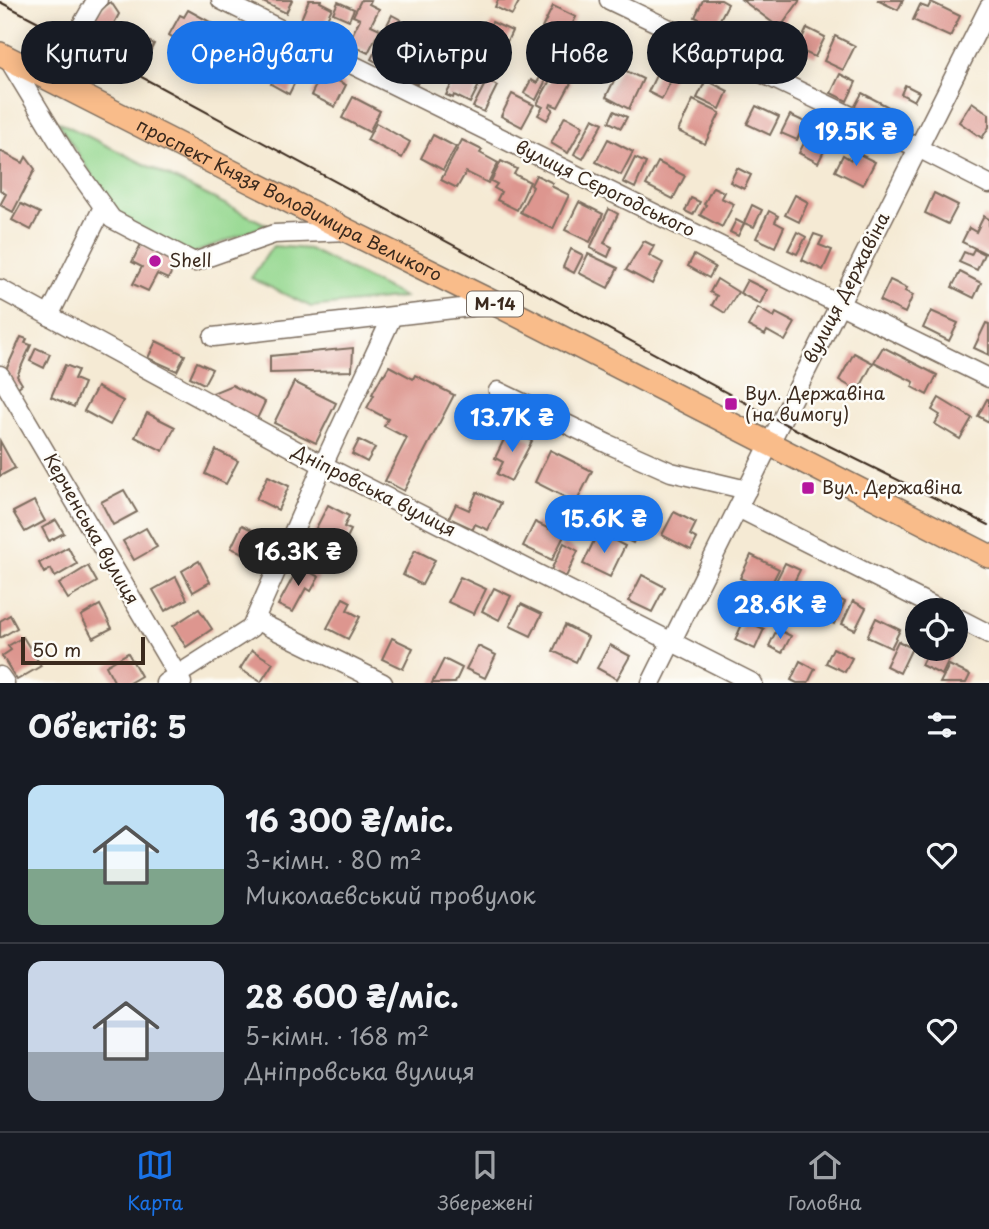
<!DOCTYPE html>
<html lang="uk">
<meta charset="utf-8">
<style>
:root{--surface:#171b24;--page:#242831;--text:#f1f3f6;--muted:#9ea1a6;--line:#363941;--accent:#1a73e8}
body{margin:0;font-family:"Playpen Sans",sans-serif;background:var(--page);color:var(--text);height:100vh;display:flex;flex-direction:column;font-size:26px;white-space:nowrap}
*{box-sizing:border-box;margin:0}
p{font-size:23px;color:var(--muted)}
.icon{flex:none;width:38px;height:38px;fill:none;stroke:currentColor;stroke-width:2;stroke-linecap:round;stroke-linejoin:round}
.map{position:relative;height:683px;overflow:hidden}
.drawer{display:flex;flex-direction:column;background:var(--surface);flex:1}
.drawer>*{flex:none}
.top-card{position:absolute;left:21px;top:21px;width:948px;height:63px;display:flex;gap:14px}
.controls{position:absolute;left:905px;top:598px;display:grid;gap:14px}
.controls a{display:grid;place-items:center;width:63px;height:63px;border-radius:50%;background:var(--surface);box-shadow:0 4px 18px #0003;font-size:35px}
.scale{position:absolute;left:21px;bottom:18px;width:124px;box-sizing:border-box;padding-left:7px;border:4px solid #3b2a1e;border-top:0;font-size:19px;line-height:24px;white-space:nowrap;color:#3b2a1e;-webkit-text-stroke:5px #fdfcf7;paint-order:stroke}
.price{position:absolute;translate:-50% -60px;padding:0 16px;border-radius:24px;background:var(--accent);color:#fff;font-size:23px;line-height:46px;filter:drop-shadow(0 2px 4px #0008)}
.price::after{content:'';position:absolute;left:50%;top:42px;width:21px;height:16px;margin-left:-10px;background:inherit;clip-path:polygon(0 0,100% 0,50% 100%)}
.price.current{background:#222;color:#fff}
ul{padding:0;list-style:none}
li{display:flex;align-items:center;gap:21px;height:175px;padding:0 28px}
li+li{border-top:2px solid var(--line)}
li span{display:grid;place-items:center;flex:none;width:196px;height:140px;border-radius:14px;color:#555}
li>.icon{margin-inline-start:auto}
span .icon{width:84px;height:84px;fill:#fffc;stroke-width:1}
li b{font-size:30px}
h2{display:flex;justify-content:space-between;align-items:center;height:84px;padding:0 28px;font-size:30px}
.pill{padding:0 24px;border-radius:32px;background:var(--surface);box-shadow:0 4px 18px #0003;font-size:24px;line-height:63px}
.pill.current{background:var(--accent);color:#fff}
.menu{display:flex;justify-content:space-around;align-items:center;height:98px;border-top:2px solid var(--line);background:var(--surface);font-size:19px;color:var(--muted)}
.menu a{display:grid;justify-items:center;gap:4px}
.menu .current{color:var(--accent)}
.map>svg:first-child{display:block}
.green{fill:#95d890;stroke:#688157;stroke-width:2}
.building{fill:#dd968f}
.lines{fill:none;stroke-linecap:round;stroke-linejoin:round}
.minor-casing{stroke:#7c6d5e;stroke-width:21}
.major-casing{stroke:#7c6d5e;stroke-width:26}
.minor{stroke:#fff;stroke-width:18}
.major{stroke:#f9bc8a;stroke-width:23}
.tram{stroke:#3b2a1e;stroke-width:2}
.poi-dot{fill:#b5179e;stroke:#fdfcf7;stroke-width:2.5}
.labels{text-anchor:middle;stroke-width:5;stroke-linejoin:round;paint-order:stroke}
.shield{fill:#fdfcf7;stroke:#75695f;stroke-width:2}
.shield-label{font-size:16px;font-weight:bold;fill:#3b2a1e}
.street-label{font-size:18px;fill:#3b2a1e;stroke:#fdfcf7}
.poi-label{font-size:18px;fill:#3b2a1e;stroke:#fdfcf7;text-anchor:start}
</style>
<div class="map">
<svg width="989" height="683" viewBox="0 0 989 683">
<rect width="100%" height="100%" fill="#fdfcf7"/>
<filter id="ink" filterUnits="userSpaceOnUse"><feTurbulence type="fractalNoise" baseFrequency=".0143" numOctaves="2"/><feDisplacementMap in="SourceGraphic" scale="14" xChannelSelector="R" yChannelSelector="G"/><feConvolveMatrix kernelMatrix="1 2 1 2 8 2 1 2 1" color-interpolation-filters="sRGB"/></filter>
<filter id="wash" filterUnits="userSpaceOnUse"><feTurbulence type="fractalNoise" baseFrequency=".00686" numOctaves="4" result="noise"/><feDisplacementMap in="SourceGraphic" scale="28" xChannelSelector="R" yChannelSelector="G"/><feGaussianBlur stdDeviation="1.57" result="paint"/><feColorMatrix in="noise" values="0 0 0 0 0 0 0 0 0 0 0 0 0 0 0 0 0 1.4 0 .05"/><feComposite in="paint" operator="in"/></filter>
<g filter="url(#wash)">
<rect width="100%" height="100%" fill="#f5ead4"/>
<!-- green -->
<g class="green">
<polygon points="57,121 267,225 192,254 118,216"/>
<polygon points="273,246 309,249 404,297 311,307 251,278"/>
</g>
<g id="blocks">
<!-- building -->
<g class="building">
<polygon points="264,0 292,0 286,13 263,2"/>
<polygon points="309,0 321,0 320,2 332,8 322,29 301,19"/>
<polygon points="361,0 371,0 369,4 379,9 371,25 380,29 368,53 348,43 360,19 353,16"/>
<polygon points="498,0 520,0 512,15 495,7"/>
<polygon points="703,0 721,0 728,4 716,27 695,17"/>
<polygon points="742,0 800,0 780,28"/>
<polygon points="877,0 903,0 898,10"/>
<polygon points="111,2 119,14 106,38 90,28 100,10"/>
<polygon points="338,2 354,9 349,20 333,13"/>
<polygon points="931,2 960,16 950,37 913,20 920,5 928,8"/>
<polygon points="553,6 576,17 565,39 542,28"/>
<polygon points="188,10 221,28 206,56 169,35 180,15 184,17"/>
<polygon points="392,15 401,20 390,42 381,37"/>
<polygon points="492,22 512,31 504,48 484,39"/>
<polygon points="765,24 783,33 772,56 754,47"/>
<polygon points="451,25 463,31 454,48 451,46 440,66 432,62"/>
<polygon points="807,28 825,37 815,57 797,49"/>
<polygon points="420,30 439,39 417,84 399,76"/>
<polygon points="605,31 628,43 618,64 594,53"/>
<polygon points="225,32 243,41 241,45 252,50 236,80 209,65"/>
<polygon points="136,35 154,44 148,56 130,46"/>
<polygon points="835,36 855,46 843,70 824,61"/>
<polygon points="380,42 400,53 391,70 371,59"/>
<polygon points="264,55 275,61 265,79 255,73"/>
<polygon points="283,60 301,70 289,94 271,84"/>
<polygon points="663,61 677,68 662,99 648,92"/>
<polygon points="463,63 474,69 471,74 482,79 470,103 454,95 453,98 446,95"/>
<polygon points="620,68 643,79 629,109 606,97"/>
<polygon points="322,73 346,85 335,107 311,95"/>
<polygon points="554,73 571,83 558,107 551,104 550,107 553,109 547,120 538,115 543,107 537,104"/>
<polygon points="840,74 856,82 847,101 831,93"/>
<polygon points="540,77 546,80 536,100 524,93 531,80 537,83"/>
<polygon points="487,80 497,86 484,112 473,107"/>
<polygon points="706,80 728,91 720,109 697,98"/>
<polygon points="905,85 919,92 914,101 901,94"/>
<polygon points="862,93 900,113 891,129 853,110"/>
<polygon points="512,94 534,105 522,127 501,116"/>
<polygon points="353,97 380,111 369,132 342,118"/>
<polygon points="693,100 720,113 705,144 678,131"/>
<polygon points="972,102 989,114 989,127 982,138 959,122"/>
<polygon points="756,106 779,117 770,135 747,124"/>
<polygon points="614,111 627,117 621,128 609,122"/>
<polygon points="790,115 805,122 797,140 781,133"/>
<polygon points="565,116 583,126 568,153 551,143"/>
<polygon points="593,118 603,123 583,159 574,154"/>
<polygon points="376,123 410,142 402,158 367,140"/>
<polygon points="810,131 829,141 818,163 799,153"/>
<polygon points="433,135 456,147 443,170 421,158"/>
<polygon points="608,139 633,152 621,175 596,162"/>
<polygon points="462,140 482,150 480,153 498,163 488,183 466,172 457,188 441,180"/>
<polygon points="0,151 23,163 26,157 35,169 13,212 0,205 6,194 0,190"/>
<polygon points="855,152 875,162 863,185 835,171 843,155 851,160"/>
<polygon points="635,158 646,163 635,188 623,182"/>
<polygon points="501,161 517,169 514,174 530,182 517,210 497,200 501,192 494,188 497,184 491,181"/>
<polygon points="658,162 685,176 673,199 646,185"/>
<polygon points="737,168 751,175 744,189 730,182"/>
<polygon points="536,175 553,183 551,186 569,195 553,229 520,212 533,187 531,185"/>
<polygon points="713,187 724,192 721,198 734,204 722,227 700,215 706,205 704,204"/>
<polygon points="934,193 958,205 948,224 925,213"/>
<polygon points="795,195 808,202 799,222 785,215"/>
<polygon points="691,198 700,202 693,215 685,211"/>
<polygon points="579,202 603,214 590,242 565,230"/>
<polygon points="21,204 40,213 31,230 12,220"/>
<polygon points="752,205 762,210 754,227 744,223"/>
<polygon points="609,209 618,214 604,243 612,247 608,257 590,248"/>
<polygon points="769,211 778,216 775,222 784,227 775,247 756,238"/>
<polygon points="984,216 989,219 989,255 962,242 969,228 976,232"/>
<polygon points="736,220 744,224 738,236 730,232"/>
<polygon points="797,232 806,237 797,254 788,250"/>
<polygon points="814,234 823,237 819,245 832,250 823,270 802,260"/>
<polygon points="644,241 654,246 649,255 663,263 652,284 626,270"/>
<polygon points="141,244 177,262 168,279 157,274 148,291 133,284 142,267 132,262"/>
<polygon points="571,249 583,255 574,273 563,267"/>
<polygon points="974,249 984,254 977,270 959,262 964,252 971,255"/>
<polygon points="588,254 618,268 608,288 579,273"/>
<polygon points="694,255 715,267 709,278 688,266"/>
<polygon points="960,272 981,283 974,298 952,287"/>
<polygon points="717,279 738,292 725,313 712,305 717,296 710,292"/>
<polygon points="747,280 767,290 760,304 740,293"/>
<polygon points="890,280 907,288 905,291 913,295 905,313 880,301"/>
<polygon points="758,308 774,317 776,313 795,323 785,341 767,331 765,335 748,326"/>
<polygon points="931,311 958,323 949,341 923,328"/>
<polygon points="986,323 989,324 989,355 974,348"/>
<polygon points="21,337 27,339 25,343 31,345 17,376 22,384 17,388 6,370"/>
<polygon points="156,341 185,355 177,371 148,358"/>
<polygon points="883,347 937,375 927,395 912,387 914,382 874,362"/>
<polygon points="36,348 50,354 44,368 30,361"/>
<polygon points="353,348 352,371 270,373 270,356"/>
<polygon points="854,353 873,363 858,391 839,380"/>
<polygon points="197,362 212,369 204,384 190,377"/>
<polygon points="65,365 78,370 74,379 84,383 74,407 51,397"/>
<polygon points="389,366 413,379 415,375 454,395 404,491 385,481 407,438 384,426 388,419 367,408 374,395 372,394 383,374 384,375"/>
<polygon points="294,382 336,403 316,443 274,423"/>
<polygon points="232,385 265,402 256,421 205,396"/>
<polygon points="97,387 123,401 110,425 84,411"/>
<polygon points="939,398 972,418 960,439 935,424 940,415 932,410"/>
<polygon points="987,399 989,400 989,422 978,416"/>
<polygon points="147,413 175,427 163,451 135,437"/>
<polygon points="509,429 532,441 511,481 497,474 503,462 495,458"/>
<polygon points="359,440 375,448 367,462 352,454"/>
<polygon points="0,441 15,468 0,476"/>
<polygon points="216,450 238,461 226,484 205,474"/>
<polygon points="550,450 592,471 576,503 535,482"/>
<polygon points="268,476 289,486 278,510 256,499"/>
<polygon points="124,490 137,512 113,525 101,502"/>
<polygon points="477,492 501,503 488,530 475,524 473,529 449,518 456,504 469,510"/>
<polygon points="34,501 45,521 25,532 13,512"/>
<polygon points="626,501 648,512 633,543 610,532"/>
<polygon points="328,505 349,516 344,527 351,530 347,538 340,534 331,555 318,548 323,539 313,534"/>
<polygon points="674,512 696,523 690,535 697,539 691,550 662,535"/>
<polygon points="56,520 64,533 49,541 42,528"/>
<polygon points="535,522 564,536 552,560 523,546"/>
<polygon points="242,525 262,535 252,557 231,548"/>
<polygon points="146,528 157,547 134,560 123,541"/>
<polygon points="598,532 625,546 610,577 583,564"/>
<polygon points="564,543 578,551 566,577 551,570"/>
<polygon points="68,547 77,564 55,577 51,569 44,573 39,563"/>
<polygon points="415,550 435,560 422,585 403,575"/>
<polygon points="751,555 779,569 768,591 740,578"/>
<polygon points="199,561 210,582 193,592 182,571"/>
<polygon points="785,563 800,570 791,588 776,581"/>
<polygon points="88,566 97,582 68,599 59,584"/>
<polygon points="299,566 319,577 311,591 306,588 293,612 278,605"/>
<polygon points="642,575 665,587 652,612 629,601"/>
<polygon points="176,577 187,599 165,611 153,590"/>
<polygon points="460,577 486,589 474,614 448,602"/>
<polygon points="494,588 511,596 499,620 482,611"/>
<polygon points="835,597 845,602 834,624 824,619"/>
<polygon points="343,598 351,602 347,610 360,617 348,639 327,628"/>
<polygon points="853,601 866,608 855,630 842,624"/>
<polygon points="521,604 542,614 531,636 510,626"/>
<polygon points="100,605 112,628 93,638 81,616"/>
<polygon points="199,609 212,629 186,647 173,626"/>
<polygon points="10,615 17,628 0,638 0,621"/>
<polygon points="876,618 900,630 891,648 867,637"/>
<polygon points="744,620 764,629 755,649 735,640"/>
<polygon points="565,625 588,637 576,662 553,651"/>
<polygon points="777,629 791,636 782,653 769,646"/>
<polygon points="23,637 41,666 17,680 2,656 11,650 8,646"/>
<polygon points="392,638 413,648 403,669 382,659"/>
<polygon points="898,641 912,648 900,673 886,666"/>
<polygon points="610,645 630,656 617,679 597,668"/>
<polygon points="478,646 496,655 485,678 466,669"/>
<polygon points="833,648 852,658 845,672 826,663"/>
<polygon points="929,649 937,649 951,656 942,675 921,665"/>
<polygon points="252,650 273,663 261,682 240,669"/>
<polygon points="128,653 141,676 129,683 115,683 106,666"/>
<polygon points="444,659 462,668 455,683 432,683"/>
<polygon points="800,661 815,669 808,683 797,683 791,680"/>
<polygon points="949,665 970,675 966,683 940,683"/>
</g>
</g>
</g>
<g filter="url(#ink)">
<use href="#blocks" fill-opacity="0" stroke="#7c6d5e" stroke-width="2"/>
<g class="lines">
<!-- minor casing -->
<g class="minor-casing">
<g id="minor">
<polyline points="221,0 989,378"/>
<polyline points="609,0 918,148 989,184"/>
<polyline points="7,57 67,156 112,219 194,262 274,234 348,231"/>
<polyline points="55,81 68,49 94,4 98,0"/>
<polyline points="0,289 323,465 753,683"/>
<polyline points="49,316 103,207"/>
<polyline points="213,337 496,304"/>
<polyline points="0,375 182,683"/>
<polyline points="498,391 608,444 671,472 747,490"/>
<polyline points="738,508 943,611"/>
<polyline points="956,617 989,634"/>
<polyline points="255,620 383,683"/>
<polyline points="0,676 5,683"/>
<polyline points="165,683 251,628 323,465 392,317"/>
<polyline points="651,683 769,445 989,7"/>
</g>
</g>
<!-- major casing -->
<g class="major-casing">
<g id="major">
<path id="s1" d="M 0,54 L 348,231 L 496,304 L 989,556"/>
</g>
</g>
<!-- minor -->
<use href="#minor" class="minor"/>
<!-- major -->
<use href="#major" class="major"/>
<!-- tram -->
<polyline class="tram" points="0,2 73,40 781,422 989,525"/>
</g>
</g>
<!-- markers -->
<g class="poi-dot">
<circle cx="155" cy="261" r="7"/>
<rect x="724" y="397" width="14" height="14" rx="3.5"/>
<rect x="801" y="481" width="14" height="14" rx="3.5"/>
</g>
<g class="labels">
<!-- shield labels -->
<rect class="shield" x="467" y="291.5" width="56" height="25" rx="5"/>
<g class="shield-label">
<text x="495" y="310">М-14</text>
</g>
<!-- street labels -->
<g class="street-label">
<text transform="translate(605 189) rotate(26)" y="6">вулиця Сєрогодського</text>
<text dy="6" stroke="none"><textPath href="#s1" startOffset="324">проспект Князя Володимира Великого</textPath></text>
<text transform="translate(847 288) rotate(-63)" y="6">вулиця Державіна</text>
<text transform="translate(374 491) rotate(27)" y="6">Дніпровська вулиця</text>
<text transform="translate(91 529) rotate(60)" y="6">Керченська вулиця</text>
</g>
<!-- poi labels -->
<g class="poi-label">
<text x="169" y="267">Shell</text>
<text x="745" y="400">Вул. Державіна<tspan x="745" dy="21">(на вимогу)</tspan></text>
<text x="822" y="494">Вул. Державіна</text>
</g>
</g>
</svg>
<div class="controls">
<a><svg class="icon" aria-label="locate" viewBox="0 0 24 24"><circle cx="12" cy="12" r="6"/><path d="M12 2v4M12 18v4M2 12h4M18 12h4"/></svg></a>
</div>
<div class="scale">50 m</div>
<b class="price" style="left:856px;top:168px">19.5K ₴</b>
<b class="price" style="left:512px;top:454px">13.7K ₴</b>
<b class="price" style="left:604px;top:555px">15.6K ₴</b>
<b class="price current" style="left:298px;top:588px">16.3K ₴</b>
<b class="price" style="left:780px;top:641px">28.6K ₴</b>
<div class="top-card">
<a class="pill">Купити</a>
<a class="pill current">Орендувати</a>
<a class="pill">Фільтри</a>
<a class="pill">Нове</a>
<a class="pill">Квартира</a>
</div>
</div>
<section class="drawer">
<h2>Об’єктів: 5<svg class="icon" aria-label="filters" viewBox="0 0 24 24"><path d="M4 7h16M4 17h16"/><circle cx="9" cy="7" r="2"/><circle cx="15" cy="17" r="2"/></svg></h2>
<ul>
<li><span style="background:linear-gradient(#bfe0f5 60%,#7fa58c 0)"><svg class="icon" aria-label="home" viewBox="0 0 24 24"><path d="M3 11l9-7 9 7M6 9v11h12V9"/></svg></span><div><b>16 300 ₴/міс.</b><p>3-кімн. · 80 m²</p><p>Миколаєвський провулок</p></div><svg class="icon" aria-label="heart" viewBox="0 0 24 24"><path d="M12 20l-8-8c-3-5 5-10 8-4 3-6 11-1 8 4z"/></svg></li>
<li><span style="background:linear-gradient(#c9d6e8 65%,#9aa5b1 0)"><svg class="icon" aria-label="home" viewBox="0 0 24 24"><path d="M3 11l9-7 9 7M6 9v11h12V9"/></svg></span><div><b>28 600 ₴/міс.</b><p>5-кімн. · 168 m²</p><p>Дніпровська вулиця</p></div><svg class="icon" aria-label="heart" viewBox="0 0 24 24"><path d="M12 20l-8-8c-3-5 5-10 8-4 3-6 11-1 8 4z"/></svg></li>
</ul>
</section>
<nav class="menu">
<a class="current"><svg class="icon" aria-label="map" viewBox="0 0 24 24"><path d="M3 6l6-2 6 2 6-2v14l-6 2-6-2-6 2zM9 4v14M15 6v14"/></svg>Карта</a>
<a><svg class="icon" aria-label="saved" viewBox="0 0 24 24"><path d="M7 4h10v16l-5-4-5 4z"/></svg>Збережені</a>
<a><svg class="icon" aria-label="home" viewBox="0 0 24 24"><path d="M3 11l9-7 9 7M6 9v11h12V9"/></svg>Головна</a>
</nav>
